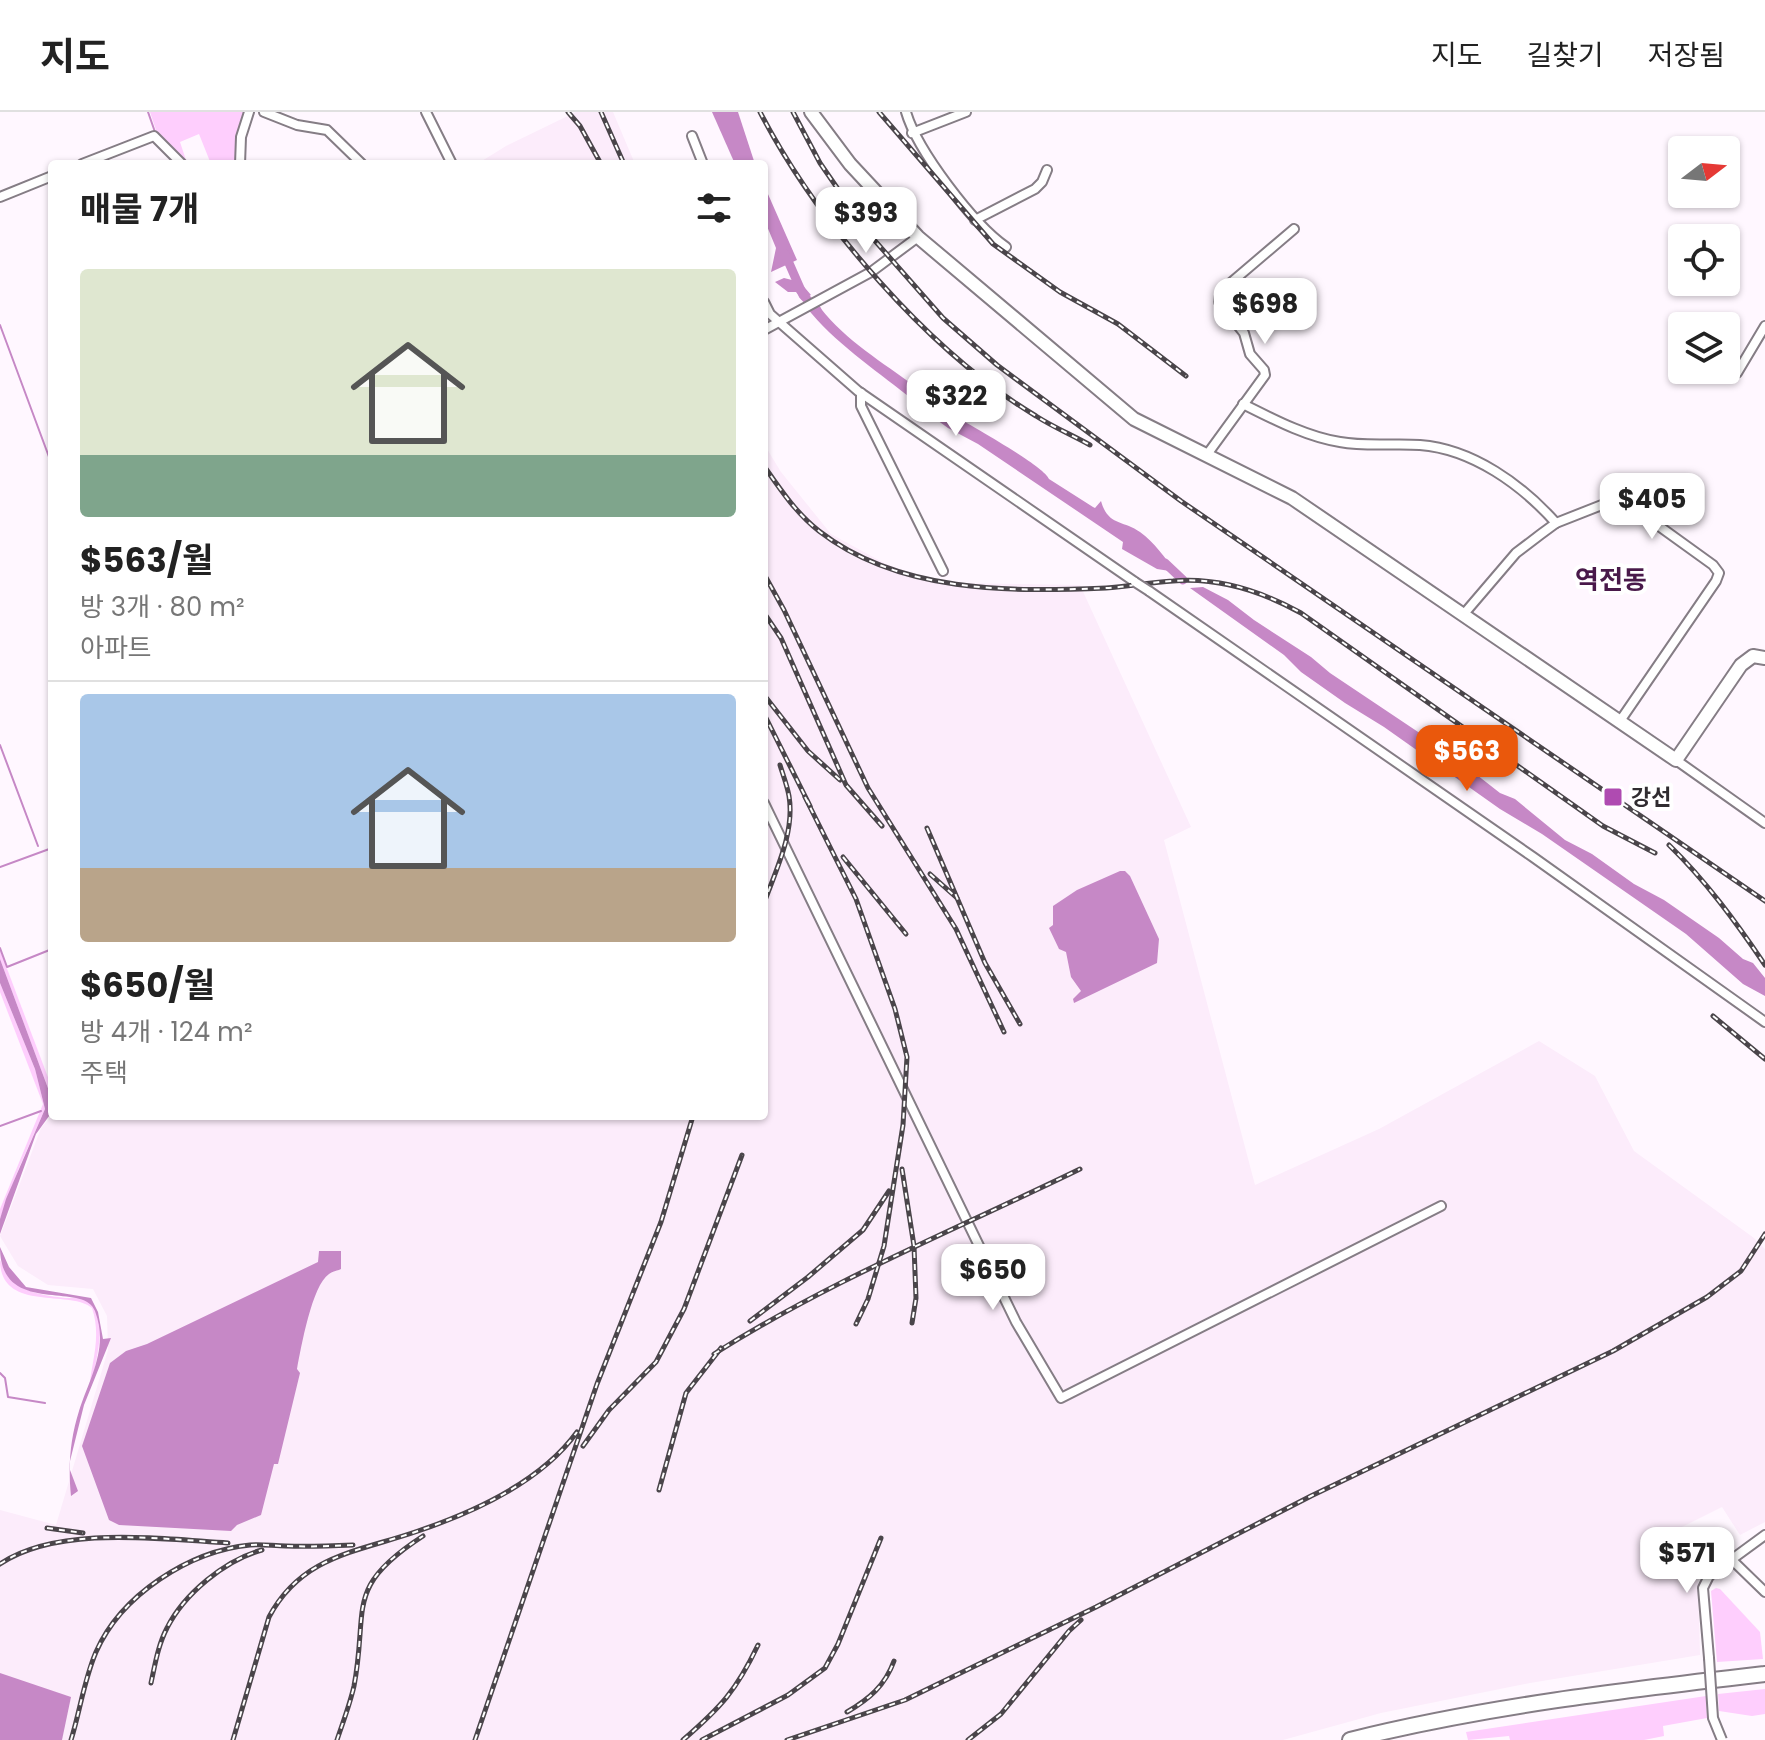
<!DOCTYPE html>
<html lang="ko">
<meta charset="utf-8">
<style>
:root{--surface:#fff;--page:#f2f2f2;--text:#222;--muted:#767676;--line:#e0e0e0;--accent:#ea580c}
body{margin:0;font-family:Poppins,"Noto Sans KR",sans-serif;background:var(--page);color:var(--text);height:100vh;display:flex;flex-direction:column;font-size:30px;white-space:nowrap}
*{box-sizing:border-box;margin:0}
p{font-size:26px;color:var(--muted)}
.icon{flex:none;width:44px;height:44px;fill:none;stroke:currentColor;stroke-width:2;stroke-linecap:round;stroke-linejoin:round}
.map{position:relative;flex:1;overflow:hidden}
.sheet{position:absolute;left:48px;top:48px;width:720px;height:960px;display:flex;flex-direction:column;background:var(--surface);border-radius:8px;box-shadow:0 2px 6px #0004}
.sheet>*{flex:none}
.needle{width:52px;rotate:74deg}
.tools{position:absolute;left:1668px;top:24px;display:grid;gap:16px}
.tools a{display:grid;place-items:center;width:72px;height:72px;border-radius:8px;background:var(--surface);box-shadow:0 2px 6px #0004;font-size:40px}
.price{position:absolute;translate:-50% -68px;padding:0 18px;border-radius:16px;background:#fff;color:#222;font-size:26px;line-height:52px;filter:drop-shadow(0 2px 4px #0008)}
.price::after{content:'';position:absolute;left:50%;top:48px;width:24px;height:18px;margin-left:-12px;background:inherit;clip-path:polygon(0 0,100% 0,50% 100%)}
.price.selected{background:var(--accent);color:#fff}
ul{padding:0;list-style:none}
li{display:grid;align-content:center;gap:16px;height:424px;padding:0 32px}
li+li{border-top:2px solid var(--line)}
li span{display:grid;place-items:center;height:248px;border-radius:8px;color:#555}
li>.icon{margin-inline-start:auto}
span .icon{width:144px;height:144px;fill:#fffc;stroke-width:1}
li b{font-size:34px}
h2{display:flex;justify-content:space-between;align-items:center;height:96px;padding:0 32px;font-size:34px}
header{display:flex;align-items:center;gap:48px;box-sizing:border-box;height:112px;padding:0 40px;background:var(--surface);border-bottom:2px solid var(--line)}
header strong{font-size:38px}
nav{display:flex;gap:44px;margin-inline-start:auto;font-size:28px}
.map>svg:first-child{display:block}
.built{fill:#fcecfb}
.green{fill:#fecefd}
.water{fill:#c688c6}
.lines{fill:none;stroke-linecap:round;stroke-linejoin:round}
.stream{stroke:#c688c6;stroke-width:2}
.canal{stroke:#c688c6;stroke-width:9}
.minor-casing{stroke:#857d85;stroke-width:12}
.primary-casing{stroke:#857d85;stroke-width:16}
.trunk-casing{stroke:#857d85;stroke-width:18}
.minor{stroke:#fff;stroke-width:8}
.primary{stroke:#fff;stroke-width:12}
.trunk{stroke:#fff;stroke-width:14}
.rail-casing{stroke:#4a454a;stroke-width:5}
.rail{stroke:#fff;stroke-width:2;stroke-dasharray:6;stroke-linecap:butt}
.minor-bridge-casing{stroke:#857d85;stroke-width:12;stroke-linecap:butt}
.minor-bridge{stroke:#fff;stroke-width:8}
.poi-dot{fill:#af4bb1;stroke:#fff;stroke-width:3}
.labels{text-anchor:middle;stroke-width:8;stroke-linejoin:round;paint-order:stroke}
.poi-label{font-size:22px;font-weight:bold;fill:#302c30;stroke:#fff;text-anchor:start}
.quarter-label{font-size:26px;font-weight:bold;fill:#49194a;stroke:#fff}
</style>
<header>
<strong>지도</strong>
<nav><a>지도</a><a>길찾기</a><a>저장됨</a></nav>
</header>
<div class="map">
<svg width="1765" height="1628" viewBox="0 0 1765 1628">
<rect width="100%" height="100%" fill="#fff7ff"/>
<!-- built -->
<g class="built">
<polygon points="576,0 613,0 635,52 477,52 506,34"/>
<polygon points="764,332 781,360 831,422 886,452 922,465 954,471 1080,473 1191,715 1164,728 1255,1073 1379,1017 1539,929 1595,964 1634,1039 1754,1126 1765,1137 1765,1410 1740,1423 1722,1395 1672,1420 1698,1470 1700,1543 1530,1571 1381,1601 1283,1628 0,1628 0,1398 56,1413 108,1238 107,1204 93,1177 48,1173 18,1154 0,1124 41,1016 52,1003 764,1004"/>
</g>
<!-- green -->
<g class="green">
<polygon points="150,0 244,0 237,20 237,52 211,52 199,22 180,30 187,51 157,21"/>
<polygon points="0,838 52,976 52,987 0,847"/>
<polygon points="0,871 35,957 45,997 19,1056 0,1107 0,1097 43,992 0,880"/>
<path d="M 0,1148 C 15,1179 33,1182 65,1186 C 71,1186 78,1185 84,1187 C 113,1195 94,1260 89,1279 C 91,1250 102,1226 92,1196 C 71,1177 0,1201 0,1148 Z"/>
<polygon points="1716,1476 1720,1477 1760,1520 1763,1547 1717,1550 1711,1479"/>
<polygon points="1765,1577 1765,1602 1752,1604 1719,1599 1718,1582"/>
<polygon points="1706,1584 1707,1606 1663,1614 1664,1624 1644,1628 1510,1628 1509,1624 1468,1628 1466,1620"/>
</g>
<!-- water -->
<g class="water">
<polygon points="712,0 738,0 755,52 735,52"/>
<polygon points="764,73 797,148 771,160 776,136 764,107"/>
<polygon points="784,166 800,170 811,183 802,188 796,180 788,180 775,170"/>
<path d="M 816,190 C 840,224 876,246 909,270 C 923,281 938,294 953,303 C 970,313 1044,354 1049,367 L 1093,395 L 1095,396 L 1101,389 C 1108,414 1123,408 1140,420 C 1154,430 1165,446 1176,460 L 1157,457 L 1122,437 L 1123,430 L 978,332 L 948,316 L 908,287 L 908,284 C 873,256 835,231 806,195 Z"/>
<polygon points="1203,475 1228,488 1254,508 1311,545 1330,561 1445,638 1500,681 1515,687 1565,728 1592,742 1634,772 1664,788 1719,826 1743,847 1753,851 1765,866 1765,884 1743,872 1686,822 1542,722 1500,697 1384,615 1345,591 1301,560 1284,543 1190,476"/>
<polygon points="1120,759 1125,759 1130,764 1159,827 1157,851 1074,891 1073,887 1081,879 1071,865 1066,840 1059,837 1049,816 1053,813 1053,794 1077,778"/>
<polygon points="0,847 52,987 52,1000 36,1022 0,1122 0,1107 6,1087 45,997 35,957 0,871"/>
<path d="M 0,1135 L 9,1155 L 26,1175 L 91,1186 L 98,1200 L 103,1227 L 111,1226 L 84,1293 L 70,1349 L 70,1358 L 78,1379 L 71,1384 C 68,1354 70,1328 79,1299 C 90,1265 109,1236 95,1199 C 84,1168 0,1206 0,1135 Z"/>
<path d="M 319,1139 L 341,1139 L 341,1157 C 337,1159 333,1159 329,1162 C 312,1173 301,1236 297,1257 L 300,1261 L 278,1352 L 274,1352 L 261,1403 L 237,1413 L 231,1419 L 119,1413 L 109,1408 L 82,1334 L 110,1251 L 126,1239 L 147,1232 L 318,1150 Z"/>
<polygon points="0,1561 71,1585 62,1628 0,1628"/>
</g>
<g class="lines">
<!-- stream -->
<g class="stream">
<polyline points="148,0 155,20"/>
<polyline points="98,51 98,52"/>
<polyline points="0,213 52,353"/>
<polyline points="0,633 38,734"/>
<polyline points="0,755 52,736"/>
<polyline points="0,836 7,855 52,837"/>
<polyline points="0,1014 41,999"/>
<polyline points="0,1261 5,1266 8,1285 45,1291"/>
</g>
<!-- canal -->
<g class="canal">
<polyline points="785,142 803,183 817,198"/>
<polyline points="1165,451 1183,468"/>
</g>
<!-- minor casing -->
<g class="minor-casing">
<g id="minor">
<polyline points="264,0 297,13 327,18 362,52"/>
<polyline points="426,0 452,52"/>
<path d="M 906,0 C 917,38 973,112 1006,135"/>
<polyline points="912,21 966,0"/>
<polyline points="692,24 703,52"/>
<polyline points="82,52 154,24 182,52"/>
<polyline points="240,52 241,25 249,0"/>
<polyline points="0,85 52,64"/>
<polyline points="975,108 1035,77 1042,70 1047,58"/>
<polyline points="764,190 770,202 858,279 1135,470"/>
<polyline points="764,218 871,160 918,125"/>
<polyline points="1737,261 1765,214"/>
<polyline points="861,281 861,294 943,459"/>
<path d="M 1243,292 C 1273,307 1307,325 1340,330 C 1367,335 1394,331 1420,333 C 1473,337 1522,373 1556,411"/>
<polyline points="1206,344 1265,263 1264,258 1250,242 1244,221 1219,190 1220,183 1227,174 1294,117"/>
<polyline points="1149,479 1533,745 1765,910"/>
<polyline points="1463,503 1516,441 1541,422 1556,411 1617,387 1627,391 1713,453 1719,461 1716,469 1620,609"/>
<polyline points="1676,648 1765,711"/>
<polyline points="764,691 1016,1210 1061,1286 1441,1094"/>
<polyline points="1731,1447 1765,1480"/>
<polyline points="1709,1546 1703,1476 1709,1464 1765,1423"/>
</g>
</g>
<!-- primary casing -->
<g class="primary-casing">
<polyline id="primary" points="811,0 850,52 918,125 1134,307 1292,386 1676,648 1741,553 1753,544 1765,546"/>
</g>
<!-- trunk casing -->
<g class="trunk-casing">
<path id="trunk" d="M 1350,1628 C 1486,1594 1626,1578 1765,1562"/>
</g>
<!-- minor -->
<use href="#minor" class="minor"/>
<!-- primary -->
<use href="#primary" class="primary"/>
<!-- trunk -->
<use href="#trunk" class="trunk"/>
<!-- rail casing -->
<g class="rail-casing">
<g id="rail">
<polyline points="568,0 580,14 601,52"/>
<polyline points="601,0 624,52"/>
<path d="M 760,0 C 817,110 929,240 1036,304 C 1053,315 1072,323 1090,333"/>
<polyline points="793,0 820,51 869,122 943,206 997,253 1181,389 1765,789"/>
<polyline points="879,0 993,132 1060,180 1118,212 1186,264"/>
<path d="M 764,354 C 780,377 796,401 819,419 C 899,481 1009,480 1106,476 C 1128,475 1150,470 1173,469 C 1219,465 1261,479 1301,501 L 1603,714 L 1655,741"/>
<polyline points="764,462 784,498 868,676 956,817 1004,920"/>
<polyline points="764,501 781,526 846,673 882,714"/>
<polyline points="764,583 808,639 840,668"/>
<polyline points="764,602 810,694"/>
<polyline points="805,685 856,787 895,897 907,945 903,1013 884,1134 868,1187 856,1212"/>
<polyline points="927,716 985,851 1020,912"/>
<path d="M 1669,733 C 1706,769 1736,810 1765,853"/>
<polyline points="843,745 906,822"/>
<polyline points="930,762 957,786"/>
<path d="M 764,791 C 776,758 795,720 789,684 C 787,673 783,663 780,653"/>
<polyline points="1713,904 1765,947"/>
<polyline points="902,1057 914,1134 916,1186 912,1211"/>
<polyline points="750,1209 808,1165 863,1118 889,1079"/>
<path d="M 714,1242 C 829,1169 957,1117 1080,1057"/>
<polyline points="583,1334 609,1298 656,1250 684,1197 742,1043"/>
<polyline points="659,1378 686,1281 721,1236"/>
<polyline points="47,1416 83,1421"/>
<path d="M 0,1452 C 58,1413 161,1427 228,1431"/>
<path d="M 151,1571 C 155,1553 158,1533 167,1516 C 184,1482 225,1448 262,1438"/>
<path d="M 847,1600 C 869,1587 885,1574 894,1549"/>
<path d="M 71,1628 C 80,1599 84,1568 96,1540 C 121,1483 189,1439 250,1433 C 262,1432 274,1434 286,1434 C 309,1435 331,1434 353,1433"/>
<path d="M 233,1628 L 269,1505 C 302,1443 358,1440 418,1419 C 474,1400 541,1370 577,1320"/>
<path d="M 337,1628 C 343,1610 350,1592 354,1574 C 369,1495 343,1476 423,1424"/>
<polyline points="475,1628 597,1272 661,1110 693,1004"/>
<path d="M 683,1628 C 721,1595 736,1579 758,1533"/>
<polyline points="702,1628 788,1583 825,1556 838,1532 881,1426"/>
<polyline points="787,1628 905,1588 1096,1495 1311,1384 1613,1239 1707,1185 1741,1159 1765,1122"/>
<polyline points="968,1628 1001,1602 1069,1519 1081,1508"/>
</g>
</g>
<!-- rail -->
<use href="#rail" class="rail"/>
<!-- minor-bridge casing -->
<g class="minor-bridge-casing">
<g id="minor-bridge">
<polyline points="1135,470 1149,479"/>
<polyline points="1709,1546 1713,1606 1722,1628"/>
</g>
</g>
<!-- minor-bridge -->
<use href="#minor-bridge" class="minor-bridge"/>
</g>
<!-- markers -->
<rect class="poi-dot" x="1603" y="675" width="20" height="20" rx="4"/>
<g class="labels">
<!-- poi labels -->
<g class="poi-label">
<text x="1631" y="693">강선</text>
</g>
<!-- quarter labels -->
<g class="quarter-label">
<text x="1611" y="477">역전동</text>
</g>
</g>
</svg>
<div class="tools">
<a><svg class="needle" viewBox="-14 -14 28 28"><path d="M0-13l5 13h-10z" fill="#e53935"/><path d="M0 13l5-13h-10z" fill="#767676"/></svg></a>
<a><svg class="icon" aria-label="locate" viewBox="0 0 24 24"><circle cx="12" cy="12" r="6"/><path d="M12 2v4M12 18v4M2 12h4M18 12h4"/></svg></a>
<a><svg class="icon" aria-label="layers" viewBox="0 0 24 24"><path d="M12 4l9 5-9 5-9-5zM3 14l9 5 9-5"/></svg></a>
</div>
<b class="price" style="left:866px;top:143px">$393</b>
<b class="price" style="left:1265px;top:234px">$698</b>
<b class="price" style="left:956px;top:326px">$322</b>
<b class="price" style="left:1652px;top:429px">$405</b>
<b class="price selected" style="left:1467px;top:681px">$563</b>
<b class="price" style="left:993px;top:1200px">$650</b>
<b class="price" style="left:1687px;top:1483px">$571</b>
<section class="sheet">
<h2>매물 7개<svg class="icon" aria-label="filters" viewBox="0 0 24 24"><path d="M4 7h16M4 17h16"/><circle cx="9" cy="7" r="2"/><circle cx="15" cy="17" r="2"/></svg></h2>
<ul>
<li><span style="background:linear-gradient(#dfe7d0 75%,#7fa58c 0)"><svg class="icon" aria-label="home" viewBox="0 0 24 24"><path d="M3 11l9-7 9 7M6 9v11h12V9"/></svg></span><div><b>$563/월</b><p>방 3개 · 80 m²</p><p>아파트</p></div></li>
<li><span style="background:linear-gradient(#a9c7e8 70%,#b9a48a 0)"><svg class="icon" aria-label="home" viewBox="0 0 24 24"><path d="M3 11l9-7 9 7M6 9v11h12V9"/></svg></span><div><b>$650/월</b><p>방 4개 · 124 m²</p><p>주택</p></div></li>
</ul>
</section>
</div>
